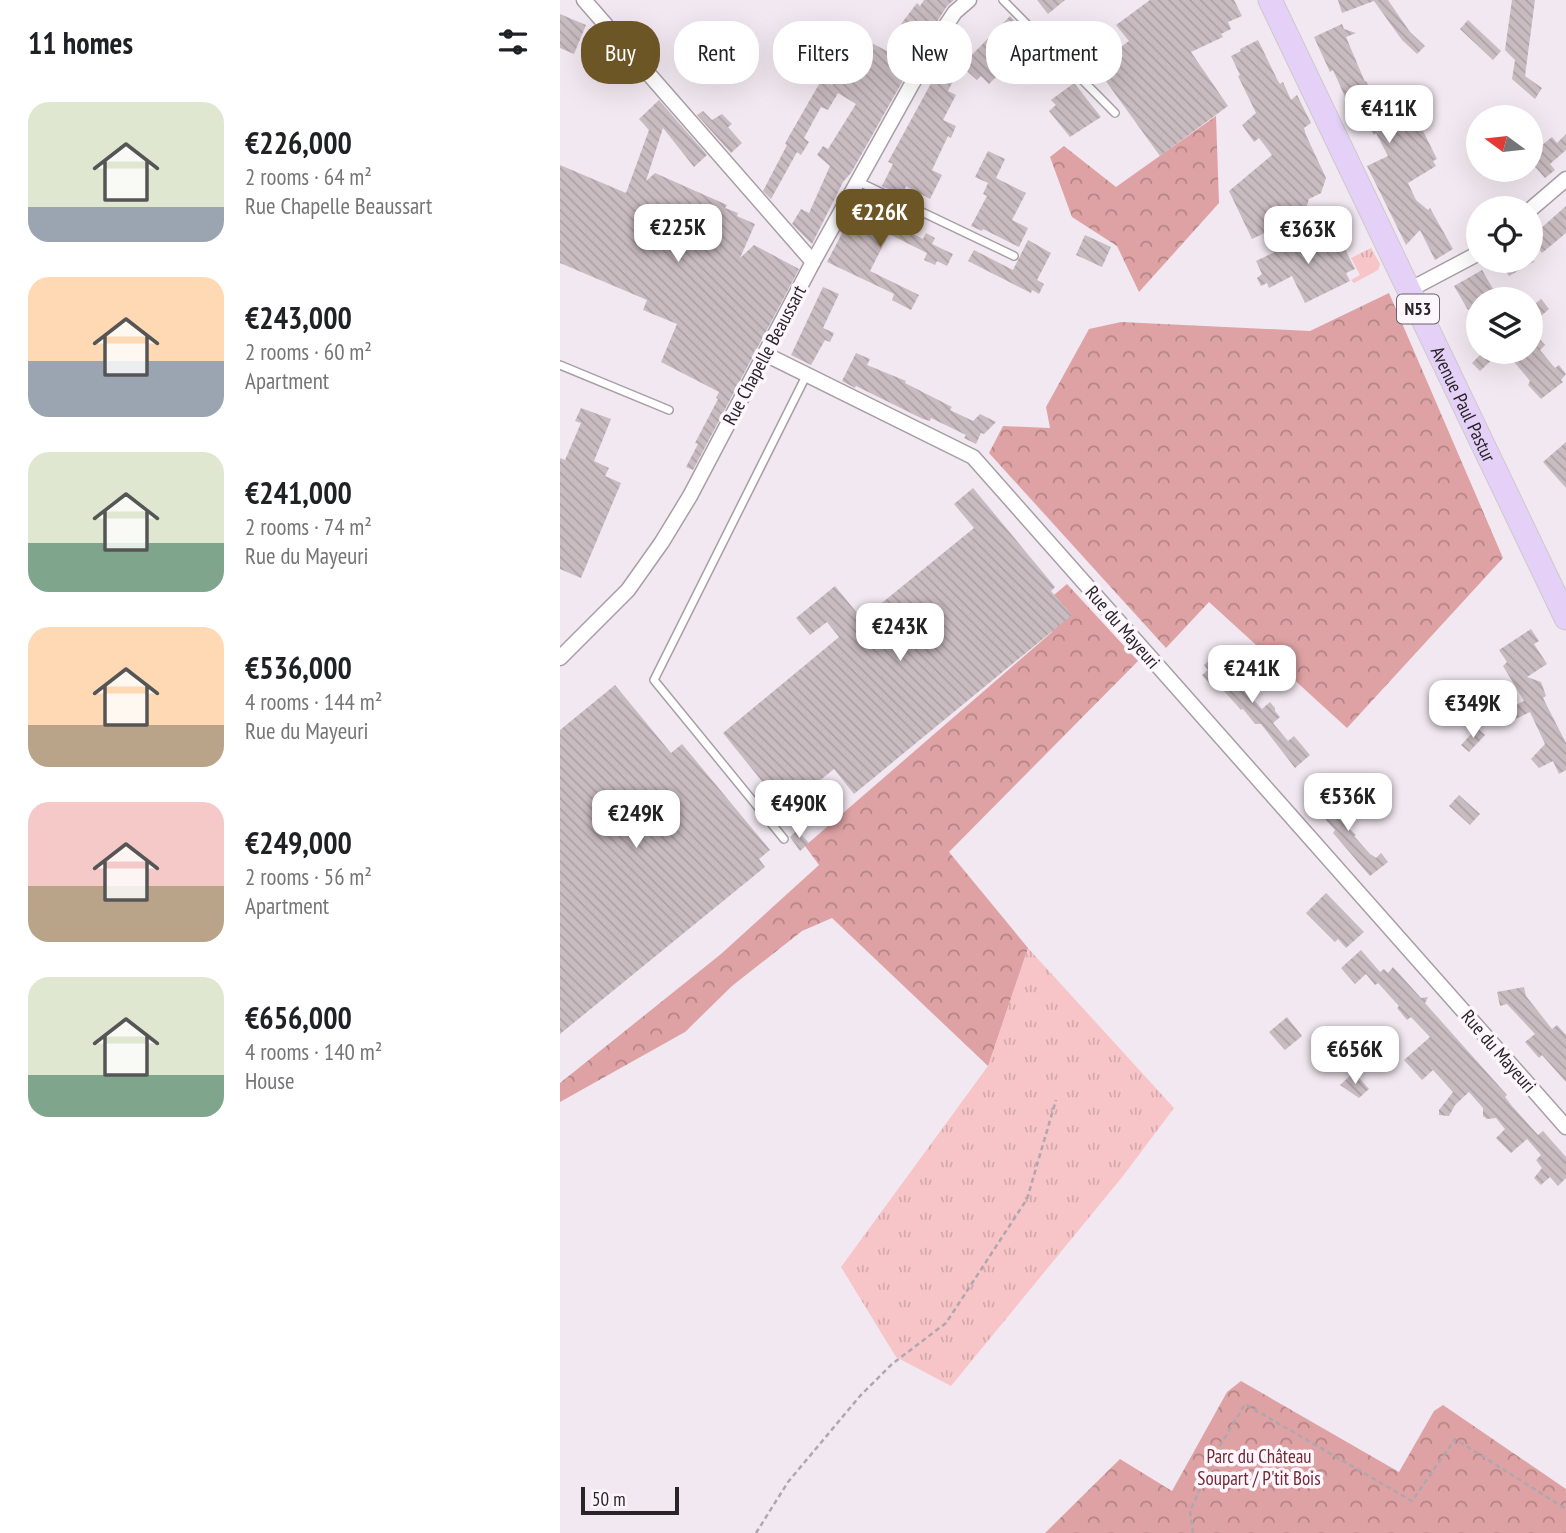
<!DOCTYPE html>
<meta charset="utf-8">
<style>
:root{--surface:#fff;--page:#f2f2f2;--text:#202124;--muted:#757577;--accent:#6d5626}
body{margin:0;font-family:"PT Sans Narrow",sans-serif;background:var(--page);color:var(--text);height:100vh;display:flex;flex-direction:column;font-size:26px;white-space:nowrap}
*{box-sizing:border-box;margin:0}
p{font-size:23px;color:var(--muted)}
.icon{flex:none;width:38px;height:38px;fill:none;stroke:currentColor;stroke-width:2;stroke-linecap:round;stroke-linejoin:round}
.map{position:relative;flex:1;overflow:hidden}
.panel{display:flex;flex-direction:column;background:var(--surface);width:560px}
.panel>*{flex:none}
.hud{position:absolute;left:21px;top:21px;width:665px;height:63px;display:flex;gap:14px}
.needle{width:46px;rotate:285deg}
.controls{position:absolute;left:906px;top:105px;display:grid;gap:14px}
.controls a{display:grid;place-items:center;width:77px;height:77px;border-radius:50%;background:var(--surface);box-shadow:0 7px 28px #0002;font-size:35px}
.scale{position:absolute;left:21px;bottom:18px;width:98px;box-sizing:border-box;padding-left:7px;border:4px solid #282427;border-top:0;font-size:19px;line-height:24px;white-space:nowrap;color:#282427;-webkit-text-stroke:5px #fef6fd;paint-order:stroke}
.price{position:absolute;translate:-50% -60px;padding:0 16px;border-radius:14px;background:#fff;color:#222;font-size:23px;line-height:46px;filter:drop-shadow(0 2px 4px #0008)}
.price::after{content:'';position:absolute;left:50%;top:42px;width:21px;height:16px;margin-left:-10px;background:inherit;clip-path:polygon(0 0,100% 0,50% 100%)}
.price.selected{background:var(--accent);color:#fff}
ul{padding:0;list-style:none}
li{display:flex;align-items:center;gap:21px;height:175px;padding:0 28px}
li span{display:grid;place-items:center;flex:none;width:196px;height:140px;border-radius:21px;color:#555}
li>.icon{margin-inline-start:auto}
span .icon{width:84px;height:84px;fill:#fffc;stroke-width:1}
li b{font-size:30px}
h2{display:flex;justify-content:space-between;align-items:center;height:84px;padding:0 28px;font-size:30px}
.tag{padding:0 24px;border-radius:28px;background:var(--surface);box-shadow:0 7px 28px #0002;font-size:24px;line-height:63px}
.tag.selected{background:var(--accent);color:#fff}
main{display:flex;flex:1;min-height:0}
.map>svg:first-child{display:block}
.grass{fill:url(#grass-tufts)}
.forest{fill:url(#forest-crowns)}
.building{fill:url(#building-back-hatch)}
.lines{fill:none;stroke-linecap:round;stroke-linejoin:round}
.lane-casing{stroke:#a89ea6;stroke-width:10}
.street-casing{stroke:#a89ea6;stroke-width:17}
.primary-casing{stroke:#cbcacb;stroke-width:25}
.path{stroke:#afa7ae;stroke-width:2.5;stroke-dasharray:5 3.5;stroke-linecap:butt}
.lane{stroke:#fff;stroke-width:7}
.street{stroke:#fff;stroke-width:14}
.primary{stroke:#e5d1f7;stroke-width:23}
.labels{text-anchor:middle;stroke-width:7;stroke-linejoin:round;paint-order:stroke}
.shield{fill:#fef6fd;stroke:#686367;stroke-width:2}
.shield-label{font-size:18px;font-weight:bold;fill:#282427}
.street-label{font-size:19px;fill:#282427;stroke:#fef6fd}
.park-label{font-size:19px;fill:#712932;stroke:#fef6fd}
</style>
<main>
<section class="panel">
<h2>11 homes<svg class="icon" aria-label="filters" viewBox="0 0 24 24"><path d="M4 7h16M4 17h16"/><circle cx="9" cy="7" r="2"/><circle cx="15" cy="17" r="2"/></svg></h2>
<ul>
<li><span style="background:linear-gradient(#dfe7d0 75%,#9aa5b1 0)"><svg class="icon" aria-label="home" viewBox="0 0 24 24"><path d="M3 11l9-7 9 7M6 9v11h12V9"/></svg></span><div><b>€226,000</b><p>2 rooms · 64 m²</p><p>Rue Chapelle Beaussart</p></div></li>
<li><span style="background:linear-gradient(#ffd9b3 60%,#9aa5b1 0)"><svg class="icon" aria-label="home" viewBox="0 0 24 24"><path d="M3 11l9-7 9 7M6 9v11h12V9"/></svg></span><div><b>€243,000</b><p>2 rooms · 60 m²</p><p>Apartment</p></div></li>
<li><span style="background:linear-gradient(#dfe7d0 65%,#7fa58c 0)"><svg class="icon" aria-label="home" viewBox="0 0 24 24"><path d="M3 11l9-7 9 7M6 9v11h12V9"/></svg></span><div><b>€241,000</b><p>2 rooms · 74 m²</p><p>Rue du Mayeuri</p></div></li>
<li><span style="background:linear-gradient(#ffd9b3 70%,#b9a48a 0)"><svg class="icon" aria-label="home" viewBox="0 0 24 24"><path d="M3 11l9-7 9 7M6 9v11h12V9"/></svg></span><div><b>€536,000</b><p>4 rooms · 144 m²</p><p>Rue du Mayeuri</p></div></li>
<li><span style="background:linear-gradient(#f6c9c9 60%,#b9a48a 0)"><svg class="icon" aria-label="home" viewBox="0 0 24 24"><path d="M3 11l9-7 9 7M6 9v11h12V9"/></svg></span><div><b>€249,000</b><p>2 rooms · 56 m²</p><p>Apartment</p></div></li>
<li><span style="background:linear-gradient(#dfe7d0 70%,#7fa58c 0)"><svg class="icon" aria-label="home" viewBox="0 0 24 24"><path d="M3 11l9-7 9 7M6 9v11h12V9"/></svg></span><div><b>€656,000</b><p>4 rooms · 140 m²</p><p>House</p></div></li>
</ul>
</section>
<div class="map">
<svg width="1006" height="1533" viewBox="0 0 1006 1533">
<defs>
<pattern id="grass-tufts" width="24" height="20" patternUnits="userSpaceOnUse" patternTransform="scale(1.75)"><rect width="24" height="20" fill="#f7c5c7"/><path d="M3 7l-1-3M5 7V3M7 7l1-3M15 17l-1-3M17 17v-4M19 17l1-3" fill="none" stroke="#d4a9ab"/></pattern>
<pattern id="forest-crowns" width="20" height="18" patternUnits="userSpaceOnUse" patternTransform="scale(1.75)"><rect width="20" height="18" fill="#dea2a4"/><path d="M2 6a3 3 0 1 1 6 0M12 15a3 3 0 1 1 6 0" fill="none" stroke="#b48486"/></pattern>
<pattern id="building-back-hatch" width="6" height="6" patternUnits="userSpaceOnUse" patternTransform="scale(1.75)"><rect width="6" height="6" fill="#c9bcc1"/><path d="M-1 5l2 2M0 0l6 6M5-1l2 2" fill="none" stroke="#ada1a6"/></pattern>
</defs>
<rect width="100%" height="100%" fill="#f2e8f1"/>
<!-- grass -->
<g class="grass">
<polygon points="811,248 820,264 818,270 794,283 791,280 800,275 791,258"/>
<polygon points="468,948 614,1108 563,1176 391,1386 336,1357 281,1267 428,1066"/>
</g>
<!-- forest -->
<g class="forest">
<polygon points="656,116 659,203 579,292 557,246 512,217 490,157 504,146 556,187"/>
<polygon points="829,293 943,558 787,728 649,602 606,648 429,453 443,426 490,428 486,407 529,329 561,322 750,331"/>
<polygon points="507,584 578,661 389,852 468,948 428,1066 272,918 242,931 172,986 125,1032 0,1102 0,1083 161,954 259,865 245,846 492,632 476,610"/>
<polygon points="681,1381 839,1472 874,1411 883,1405 1006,1489 1006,1533 485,1533 560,1459 612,1491 667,1392"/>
</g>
<!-- building -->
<g class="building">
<polygon points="364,0 394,0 387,6 369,34 291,173 283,182 252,244 232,224 241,209 249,213 270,166 257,155 263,146 268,149 296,104 278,93 268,110 261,107 244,138 249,142 241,155 237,152 211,199 203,191 227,145 225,144 228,138 262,79 272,85 300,37 327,51 330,44 336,48 348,28 341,24 357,3 360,6"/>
<polygon points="477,0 505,0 488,14"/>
<polygon points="590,0 674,0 682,16 668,22 671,29 661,34 663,37 631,52 668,106 600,156 540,73 563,56 558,49 569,41 556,25"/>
<polygon points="778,0 828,0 850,32 865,46 857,54 842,40 814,1 782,13"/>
<polygon points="952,0 975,0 965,76 982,88 975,99 952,79 955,60 945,50"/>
<polygon points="0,14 26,25 14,54 0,48"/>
<polygon points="450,16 481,49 469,58 464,53 448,70 446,67 429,84 421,76 417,80 401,66"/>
<polygon points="908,20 941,51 933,60 900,29"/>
<polygon points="782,24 784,29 796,33 786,37 805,82 806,81 810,89 816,86 825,106 839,100 853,128 860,125 877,159 873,161 876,166 848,183 856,200 868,210 870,208 893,249 875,260 860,230 846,245 807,166 828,156 816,133 814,135 805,121 807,114 799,101 789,106 773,70 770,72 754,37"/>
<polygon points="698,40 717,79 720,84 723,82 731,100 737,95 751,123 744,128 746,135 766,178 761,193 749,199 744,214 692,239 669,191 712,155 699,138 694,142 682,125 696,113 678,76 680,75 671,56 681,51 680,49"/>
<polygon points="381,65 397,73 388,91 396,95 383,120 396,126 391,138 388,136 372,170 382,175 370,199 346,186 342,195 322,186 333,164 328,162"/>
<polygon points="514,83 541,117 510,137 489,111 496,105 491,100"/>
<polygon points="99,100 147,155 134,167 103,128 86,181 95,173 167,205 165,208 178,213 177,216 195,224 180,258 194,245 239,269 133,470 126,467 138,444 135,443 158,399 156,398 159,392 101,362 117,324 83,310 87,300 0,263 0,165 66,193 89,130 79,119"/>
<polygon points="143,111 152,120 162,114 172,124 168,127 182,143 171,153 137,115"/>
<polygon points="971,133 982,145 992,137 997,143 1006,134 1006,150 990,164 995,170 985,178 971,162"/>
<polygon points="428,151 445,159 436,178 466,193 452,220 468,228 459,247 423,229 422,231 411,226 427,196 423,194 428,183 415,177"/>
<polygon points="314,196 333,205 326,220 363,239 366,233 375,238 372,244 393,254 387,266 377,261 375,265 364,260 367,253 329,234 310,271 359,295 351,310 332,300 334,294 328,291 267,262 290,218 301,224"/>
<polygon points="1006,206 1006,233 982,253 971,241 971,237"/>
<polygon points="764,228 772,246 781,241 795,269 786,273 790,281 745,303 732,276 709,288 707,283 701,286 697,278 702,274 696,261"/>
<polygon points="525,235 551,247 542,267 516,255"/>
<polygon points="468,240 491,253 477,280 484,284 479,294 472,290 471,293 408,261 414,250 453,270"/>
<polygon points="940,261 975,261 949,276"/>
<polygon points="922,270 936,294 927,299 919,299 919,304 908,310 894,286"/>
<polygon points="263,287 279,294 263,328 274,333 270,342 265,340 251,365 231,355"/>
<polygon points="981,299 989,309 980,317 971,307"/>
<polygon points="971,329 985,345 980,350 995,368 999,365 1006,374 1001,380 1003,382 981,399 968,385 970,381 956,364 944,352 971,352"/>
<polygon points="923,352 940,352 920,371 912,363"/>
<polygon points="296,353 310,359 307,365 346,381 345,383 392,407 390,410 413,421 420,414 436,422 424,434 421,433 416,444 404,438 406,435 371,418 370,421 363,419 296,386 295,388 282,381"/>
<polygon points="21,408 51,419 34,461 49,468 45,476 61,483 21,578 0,569 0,458 5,460 21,423 15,421"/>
<polygon points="1006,442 1006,488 983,462"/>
<polygon points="413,488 495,587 491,591 512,615 294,794 274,769 237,799 245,810 234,821 163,733 279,637 267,622 250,635 236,618 275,586 302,619 414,528 394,504"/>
<polygon points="971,629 979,641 974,644 987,664 967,677 981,682 986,696 983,698 1006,743 1006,770 999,774 993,761 979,768 971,759 985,744 970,712 943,725 937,714 964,701 943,666 947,662 939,650"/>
<polygon points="658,647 679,672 674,677 702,709 710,702 715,708 715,711 720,717 713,723 728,741 734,736 750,755 735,768 701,724 695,724 683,709 681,710 654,680 650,684 642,675 648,670 644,665 653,657 650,654"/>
<polygon points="55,685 111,753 122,744 210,850 199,859 205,867 0,1034 0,730"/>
<polygon points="917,728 925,735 909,752 901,745"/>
<polygon points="770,792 791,810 788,814 795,820 790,829 796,835 794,836 810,854 816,858 821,853 828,862 810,876 773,833 775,830 755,808"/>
<polygon points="899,795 920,814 910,825 889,806"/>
<polygon points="237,830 249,843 240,851 230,837"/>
<polygon points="766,893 804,932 786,948 778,939 775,942 746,913"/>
<polygon points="801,950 820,972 824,969 828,973 833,967 861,998 868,997 865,1003 947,1095 945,1097 952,1106 978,1135 983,1131 1006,1157 1006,1178 998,1186 990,1177 981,1185 974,1178 982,1168 976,1160 981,1155 967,1139 951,1153 936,1138 945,1129 936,1118 927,1119 923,1116 923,1108 909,1092 895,1105 889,1116 879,1115 879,1110 893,1092 873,1070 862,1080 844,1060 870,1037 851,1017 847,1020 837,1008 839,1006 818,983 815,985 806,974 795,984 781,968"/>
<polygon points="964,987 966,996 992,1029 997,1025 1006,1035 1006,1082 982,1055 979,1058 965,1042 975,1034 947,1004 940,1006 937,992"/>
<polygon points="727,1017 742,1036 725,1050 709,1032"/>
<polygon points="794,1072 809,1089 799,1098 780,1085"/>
</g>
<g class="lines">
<!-- lane casing -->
<g class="lane-casing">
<g id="lane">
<polyline points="443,0 555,113"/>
<polyline points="297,181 454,256"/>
<polyline points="0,365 109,410"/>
<polyline points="224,839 94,680 246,376"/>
</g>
</g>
<!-- street casing -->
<g class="street-casing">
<g id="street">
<polyline points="24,0 253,262"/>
<polyline points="971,209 1006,179"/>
<polyline points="849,290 919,253"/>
<polyline points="205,354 413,457 1006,1127"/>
<polyline points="0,658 68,590 102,542 130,496 253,262 377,39 395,12 409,0"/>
</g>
</g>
<!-- primary casing -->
<g class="primary-casing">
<g id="primary">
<path id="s1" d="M 710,0 L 1006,618"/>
</g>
</g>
<!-- path -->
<g class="path">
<polyline points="196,1533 228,1482 300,1396 332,1364 386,1323 467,1199 496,1100"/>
<polyline points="633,1533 630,1511 658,1449 685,1404 852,1501 895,1439 1006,1509"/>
</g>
<!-- lane -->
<use href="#lane" class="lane"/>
<!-- street -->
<use href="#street" class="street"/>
<!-- primary -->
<use href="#primary" class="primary"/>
</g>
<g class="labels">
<!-- shield labels -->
<rect class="shield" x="837" y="294.5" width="42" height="29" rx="5"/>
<g class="shield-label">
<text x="858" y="315">N53</text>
</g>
<!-- street labels -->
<g class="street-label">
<text transform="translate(204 355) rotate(-62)" y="7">Rue Chapelle Beaussart</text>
<text dy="7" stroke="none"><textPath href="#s1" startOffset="448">Avenue Paul Pastur</textPath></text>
<text transform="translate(563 627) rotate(49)" y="7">Rue du Mayeuri</text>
<text transform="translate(939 1051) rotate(49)" y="7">Rue du Mayeuri</text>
</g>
<!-- park labels -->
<g class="park-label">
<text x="699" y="1463">Parc du Château<tspan x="699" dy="22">Soupart / P'tit Bois</tspan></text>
</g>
</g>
</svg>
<div class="controls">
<a><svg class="needle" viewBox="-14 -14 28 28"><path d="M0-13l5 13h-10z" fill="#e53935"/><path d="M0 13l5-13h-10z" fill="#757577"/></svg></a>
<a><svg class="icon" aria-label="locate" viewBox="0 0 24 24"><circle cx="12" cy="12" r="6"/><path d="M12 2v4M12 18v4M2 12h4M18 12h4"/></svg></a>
<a><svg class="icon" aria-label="layers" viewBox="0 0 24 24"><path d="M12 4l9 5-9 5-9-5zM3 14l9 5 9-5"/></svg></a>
</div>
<div class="scale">50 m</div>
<b class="price" style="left:829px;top:145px">€411K</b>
<b class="price selected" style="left:320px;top:249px">€226K</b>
<b class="price" style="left:118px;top:264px">€225K</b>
<b class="price" style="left:748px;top:266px">€363K</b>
<b class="price" style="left:340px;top:663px">€243K</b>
<b class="price" style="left:692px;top:705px">€241K</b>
<b class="price" style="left:913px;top:740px">€349K</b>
<b class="price" style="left:788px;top:833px">€536K</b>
<b class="price" style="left:239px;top:840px">€490K</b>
<b class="price" style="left:76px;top:850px">€249K</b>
<b class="price" style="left:795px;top:1086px">€656K</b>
<div class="hud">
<a class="tag selected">Buy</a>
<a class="tag">Rent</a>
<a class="tag">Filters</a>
<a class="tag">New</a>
<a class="tag">Apartment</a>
</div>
</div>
</main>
